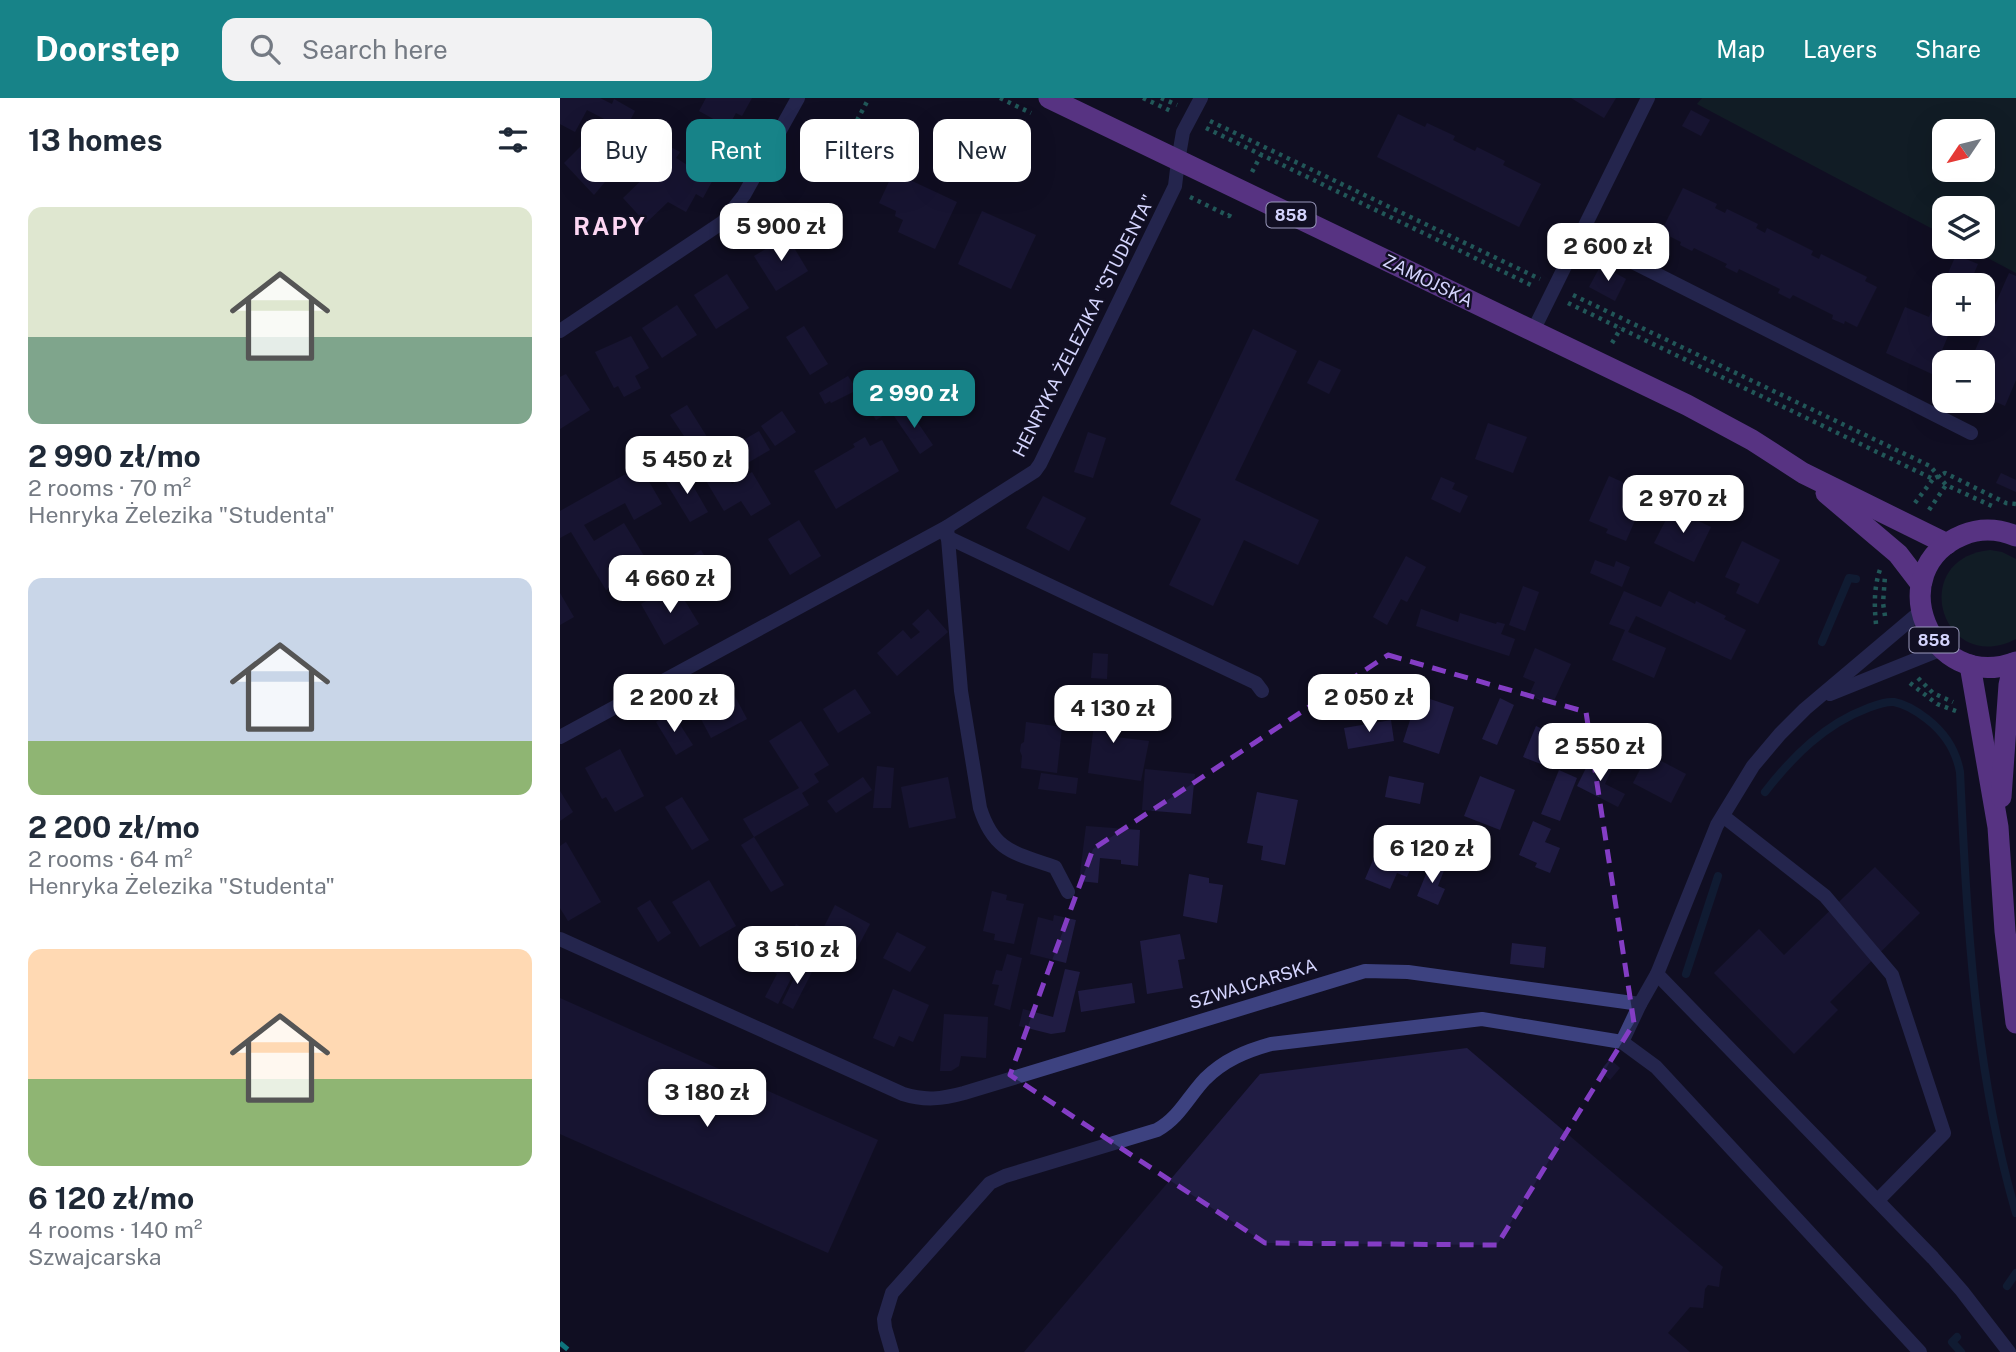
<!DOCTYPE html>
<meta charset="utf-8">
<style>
:root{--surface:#fff;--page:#f2f2f3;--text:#1f2937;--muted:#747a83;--accent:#178388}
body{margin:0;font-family:"Public Sans",sans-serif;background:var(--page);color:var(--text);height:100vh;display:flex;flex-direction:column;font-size:26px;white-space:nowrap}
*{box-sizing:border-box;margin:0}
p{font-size:23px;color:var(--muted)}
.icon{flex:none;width:38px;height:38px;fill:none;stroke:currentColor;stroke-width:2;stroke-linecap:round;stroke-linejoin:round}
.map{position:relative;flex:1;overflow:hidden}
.panel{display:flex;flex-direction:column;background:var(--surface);width:560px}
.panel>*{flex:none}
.hud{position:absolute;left:21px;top:21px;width:665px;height:63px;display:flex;gap:14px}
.needle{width:46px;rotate:235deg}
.fabs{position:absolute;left:1372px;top:21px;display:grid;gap:14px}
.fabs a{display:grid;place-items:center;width:63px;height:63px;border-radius:14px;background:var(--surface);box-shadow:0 7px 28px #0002;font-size:35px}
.price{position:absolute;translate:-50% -60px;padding:0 16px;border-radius:14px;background:#fff;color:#222;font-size:23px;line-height:46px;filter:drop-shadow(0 2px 4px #0008)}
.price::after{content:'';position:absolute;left:50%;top:42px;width:21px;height:16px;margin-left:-10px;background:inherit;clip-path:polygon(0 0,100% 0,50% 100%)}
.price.selected{background:var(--accent);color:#fff}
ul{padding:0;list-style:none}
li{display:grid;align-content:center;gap:14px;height:371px;padding:0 28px}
li span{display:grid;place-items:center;height:217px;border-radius:14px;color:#555}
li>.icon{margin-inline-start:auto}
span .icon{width:126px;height:126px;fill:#fffc;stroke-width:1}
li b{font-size:30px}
h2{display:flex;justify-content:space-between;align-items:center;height:84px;padding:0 28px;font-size:30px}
.pill{padding:0 24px;border-radius:14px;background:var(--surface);box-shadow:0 7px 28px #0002;font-size:24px;line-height:63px}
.pill.selected{background:var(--accent);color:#fff}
header{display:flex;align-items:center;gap:42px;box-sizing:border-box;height:98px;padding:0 35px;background:var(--accent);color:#fff}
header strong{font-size:33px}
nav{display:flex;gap:38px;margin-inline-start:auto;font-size:24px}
.search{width:490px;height:63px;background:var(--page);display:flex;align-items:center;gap:18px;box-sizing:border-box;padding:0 24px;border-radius:14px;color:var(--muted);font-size:26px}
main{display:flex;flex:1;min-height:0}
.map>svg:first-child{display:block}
.green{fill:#132d29;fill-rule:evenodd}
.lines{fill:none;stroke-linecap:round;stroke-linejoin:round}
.stream{stroke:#112b46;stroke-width:8}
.building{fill:#201c43}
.path{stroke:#35af9a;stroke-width:4.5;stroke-dasharray:3.5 5;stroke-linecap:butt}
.lane{stroke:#3d4280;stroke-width:14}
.street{stroke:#3d4280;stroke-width:14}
.primary{stroke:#ad61f7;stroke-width:21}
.rail{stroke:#0df0ec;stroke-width:5;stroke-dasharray:10 9;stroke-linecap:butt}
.marked{fill:none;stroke:#843dc5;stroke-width:5;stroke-dasharray:14 9;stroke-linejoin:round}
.labels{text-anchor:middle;stroke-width:5;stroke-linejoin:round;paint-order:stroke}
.shield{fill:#110f23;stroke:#9a99bc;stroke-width:2}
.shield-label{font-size:16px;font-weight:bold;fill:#d4d4fd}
.street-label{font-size:18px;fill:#d4d4fd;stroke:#110f23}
.district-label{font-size:24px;font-weight:bold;letter-spacing:2px;fill:#fdd6f3;stroke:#110f23}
</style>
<header>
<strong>Doorstep</strong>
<div class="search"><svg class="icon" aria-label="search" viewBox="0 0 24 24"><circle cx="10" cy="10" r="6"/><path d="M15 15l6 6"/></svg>Search here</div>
<nav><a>Map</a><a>Layers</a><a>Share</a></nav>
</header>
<main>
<section class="panel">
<h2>13 homes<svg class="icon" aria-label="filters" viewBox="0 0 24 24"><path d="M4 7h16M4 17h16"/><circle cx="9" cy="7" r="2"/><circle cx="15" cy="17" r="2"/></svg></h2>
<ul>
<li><span style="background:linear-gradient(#dfe7d0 60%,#7fa58c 0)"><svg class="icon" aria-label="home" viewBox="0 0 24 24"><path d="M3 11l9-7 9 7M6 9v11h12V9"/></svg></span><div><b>2 990 zł/mo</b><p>2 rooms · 70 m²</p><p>Henryka Żelezika &quot;Studenta&quot;</p></div></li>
<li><span style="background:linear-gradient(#c9d6e8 75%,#8fb573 0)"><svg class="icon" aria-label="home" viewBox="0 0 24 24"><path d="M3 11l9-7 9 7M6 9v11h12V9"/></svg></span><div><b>2 200 zł/mo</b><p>2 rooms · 64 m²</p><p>Henryka Żelezika &quot;Studenta&quot;</p></div></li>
<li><span style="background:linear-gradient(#ffd9b3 60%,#8fb573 0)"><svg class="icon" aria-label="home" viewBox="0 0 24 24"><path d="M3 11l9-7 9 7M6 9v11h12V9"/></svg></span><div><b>6 120 zł/mo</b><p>4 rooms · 140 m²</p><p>Szwajcarska</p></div></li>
</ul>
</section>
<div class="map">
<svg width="1456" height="1254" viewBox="0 0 1456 1254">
<rect width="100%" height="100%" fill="#110f23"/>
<!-- green -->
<g class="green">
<path d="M 1142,0 L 1456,0 L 1456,175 L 1407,149 L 1423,149 L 1423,110 L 1384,110 L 1384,137 L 1137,6 ZM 1384,33 L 1423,33 L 1423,72 L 1384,72 Z"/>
<path d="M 1430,452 L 1442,454 L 1456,461 L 1456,541 C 1382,579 1346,461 1430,452 Z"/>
</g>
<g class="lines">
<!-- stream -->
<g class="stream">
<polyline points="1262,544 1289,480 1296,481"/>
<path d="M 1205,694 C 1233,658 1265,626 1308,610 C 1316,607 1325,603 1334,604 C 1345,606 1358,614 1367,621 C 1385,635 1396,652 1400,674 C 1407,822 1414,972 1456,1115"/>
<polyline points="1126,876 1158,778"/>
<polyline points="1447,1188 1456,1175"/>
<polyline points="1397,1239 1392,1244 1401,1254"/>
</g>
</g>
<!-- building -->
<g class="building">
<polygon points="0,0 40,0 52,6 54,1 75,13 65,32 27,12 15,34 0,26"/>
<polygon points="146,0 192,0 182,18 176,15 168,29 139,13"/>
<polygon points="1011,0 1056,0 1044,20"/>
<polygon points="1131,12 1150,22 1141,38 1122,28"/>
<polygon points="838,16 865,29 867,25 895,38 893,42 915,53 917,49 945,63 943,67 981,86 959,129 817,59"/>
<polygon points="27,42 55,72 34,97 4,65"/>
<polygon points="107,47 120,54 116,60 132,70 140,55 161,67 143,100 136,96 126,114 108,104 86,125 63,100 92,72"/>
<polygon points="343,70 350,73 351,78 350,82 397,104 375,151 338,134 343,122 335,118 336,113 319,105 333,75 336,76"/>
<polygon points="1123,90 1157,106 1155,110 1165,115 1167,111 1198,126 1196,130 1205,135 1207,130 1253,153 1251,157 1259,161 1261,156 1307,179 1305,183 1317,189 1297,229 1285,223 1284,226 1272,221 1273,217 1233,197 1230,201 1218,195 1220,191 1179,171 1177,175 1165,169 1167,166 1134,150 1132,153 1120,147 1121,144 1101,134"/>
<polygon points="422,113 476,137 451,191 398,166"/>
<polygon points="227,138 248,173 216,193 194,158"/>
<polygon points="1396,157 1418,166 1409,187 1384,187 1384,226 1393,226 1372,276 1326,255 1345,209 1369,219"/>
<polygon points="1041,167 1066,181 1055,203 1029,189"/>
<polygon points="1449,175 1456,178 1456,282 1445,308 1423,298 1423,264 1410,264"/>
<polygon points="167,176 189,210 156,231 134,197"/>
<polygon points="117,207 137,237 102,260 82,230"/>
<polygon points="244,228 268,266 250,277 226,239"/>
<polygon points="693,231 737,253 675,382 759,422 738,467 684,442 653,508 609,487 641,421 610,406"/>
<polygon points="71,238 89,270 75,278 81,290 64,299 58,288 54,290 35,254"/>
<polygon points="759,262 781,272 769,296 747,285"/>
<polygon points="328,272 347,303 316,322 297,292"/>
<polygon points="6,276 30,312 0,331 0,279"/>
<polygon points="288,278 297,292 271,305 270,303 265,306 259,295"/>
<polygon points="127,307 154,350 106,379 95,360 126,341 110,317"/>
<polygon points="347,309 373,347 360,356 334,318"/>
<polygon points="222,313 236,334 215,348 201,328"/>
<polygon points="928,325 967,339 953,375 915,361"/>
<polygon points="199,333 210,352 170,375 159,356"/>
<polygon points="528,334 546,340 533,380 514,374"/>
<polygon points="305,339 310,348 322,342 339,373 276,411 254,373 295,349 293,346"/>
<polygon points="154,356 172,386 192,374 211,406 191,418 181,403 164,413 136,366"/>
<polygon points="80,368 102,406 74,422 65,405 24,427 34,443 64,425 89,466 46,492 11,434 0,440 0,413"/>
<polygon points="124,372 148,414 130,424 105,383"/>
<polygon points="1441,375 1456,382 1456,394 1436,385"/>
<polygon points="1049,378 1087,395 1066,443 1046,435 1048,431 1029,423"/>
<polygon points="881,379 895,385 892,391 908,398 900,415 871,401"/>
<polygon points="483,398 526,420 509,453 466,430"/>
<polygon points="1112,410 1151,429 1134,464 1094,445"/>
<polygon points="239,422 261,458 230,477 208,441"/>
<polygon points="1182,443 1220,462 1198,506 1176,495 1180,486 1165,479"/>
<polygon points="141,452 163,488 148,497 125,462"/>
<polygon points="846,458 866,469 847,504 841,501 827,527 813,519"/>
<polygon points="1035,462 1054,469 1056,463 1070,469 1062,489 1030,475"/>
<polygon points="963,488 979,494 965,533 949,527"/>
<polygon points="110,489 114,496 119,493 139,526 104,547 81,506"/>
<polygon points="1064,493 1101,509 1109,493 1135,506 1136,503 1166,518 1164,521 1186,532 1171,562 1076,518 1068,534 1106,550 1094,580 1052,562 1065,532 1049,526"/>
<polygon points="0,495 14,519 0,527"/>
<polygon points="368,511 388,534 337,578 317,555 343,532 351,541 360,534 352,526"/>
<polygon points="861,511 898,524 900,515 936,526 937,524 945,526 941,536 955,541 949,558 856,528"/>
<polygon points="975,550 1011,566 992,607 969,597 975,584 963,579"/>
<polygon points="533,555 548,556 547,581 531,580"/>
<polygon points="170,589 187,621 151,640 134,608"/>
<polygon points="295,591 311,615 278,635 263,611"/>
<polygon points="530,593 550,594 547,638 589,643 581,683 528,675 534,627 528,626"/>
<polygon points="858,597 894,609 879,656 843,644"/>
<polygon points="940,600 954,607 937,647 922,641"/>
<polygon points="112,614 133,647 116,657 96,624"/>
<polygon points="831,622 834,643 788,651 784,630"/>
<polygon points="241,623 269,667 254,676 259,684 242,695 249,707 194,739 183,721 239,690 209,643"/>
<polygon points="466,624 502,629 497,675 461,670 462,658 460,653 461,646 464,644"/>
<polygon points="976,628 998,638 986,668 963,659"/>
<polygon points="60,651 84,698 55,714 46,699 42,701 25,670"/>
<polygon points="1088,656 1126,676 1111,705 1073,685"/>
<polygon points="1031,660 1052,671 1045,686 1065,696 1058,709 1017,688"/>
<polygon points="317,668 334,670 331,710 313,710"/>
<polygon points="585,671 635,676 631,716 582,712"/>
<polygon points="999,672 1017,680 1000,723 981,716"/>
<polygon points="481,675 518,680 516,696 478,691"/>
<polygon points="829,678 864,685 860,706 825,699"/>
<polygon points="920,678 955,692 940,732 904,718"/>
<polygon points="303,679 312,692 276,715 267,703"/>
<polygon points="388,679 396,720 349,730 341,689"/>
<polygon points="0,693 13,714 0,723"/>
<polygon points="697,694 738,702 725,767 701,762 703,748 687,745"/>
<polygon points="122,699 149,742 132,752 105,709"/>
<polygon points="973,723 991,731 985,744 1000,750 990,775 975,769 977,765 959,757"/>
<polygon points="526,728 580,732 578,768 561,766 561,762 540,760 538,785 519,783"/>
<polygon points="823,738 858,753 847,779 837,775 830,791 805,781"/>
<polygon points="194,739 224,787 211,794 181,747"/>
<polygon points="6,744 41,804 8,823 0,810 0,748"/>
<polygon points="871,764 885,770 878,788 885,791 878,807 857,798"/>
<polygon points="1315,769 1360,815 1270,904 1278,912 1234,956 1154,875 1199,831 1224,857"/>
<polygon points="629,776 649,780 649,785 663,787 657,825 623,818"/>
<polygon points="149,782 176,828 140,849 112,804"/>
<polygon points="432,793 447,797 446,802 464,806 454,846 434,842 435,836 423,833"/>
<polygon points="90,802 111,835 98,844 77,810"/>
<polygon points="275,807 310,826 293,858 259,839"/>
<polygon points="494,817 516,822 506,865 470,856 478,819 493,823"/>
<polygon points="236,826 254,836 218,906 205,899 217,876 212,873"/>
<polygon points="337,834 366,849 350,874 323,860"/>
<polygon points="620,836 625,861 618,862 623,890 587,896 580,843"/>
<polygon points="952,845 986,849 984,870 950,866"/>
<polygon points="447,856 462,860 450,912 434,907 439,887 432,886 436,872 442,873"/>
<polygon points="241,866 253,872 233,911 222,905"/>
<polygon points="505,871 520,874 505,934 491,936 459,928 463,911 493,919"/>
<polygon points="572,885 575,905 521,914 518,893"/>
<polygon points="333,891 369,907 353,944 339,938 334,949 313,940"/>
<polygon points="0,900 318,1042 268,1155 0,1036"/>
<polygon points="384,916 428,919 426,960 401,958 399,968 391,973 380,973"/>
<polygon points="907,950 1163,1169 1161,1173 1159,1189 1148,1187 1145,1191 1143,1210 1130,1209 1108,1235 1130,1254 464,1254 700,976"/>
<polygon points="1050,961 1060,970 1050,982 1040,973"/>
</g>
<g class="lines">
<!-- path -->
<g class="path">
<polyline points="440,0 471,15"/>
<polyline points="583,0 613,14"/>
<polyline points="601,0 617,7"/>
<polyline points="650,23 980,181"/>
<polyline points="646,30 975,189"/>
<polyline points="277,60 309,0"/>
<polyline points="692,74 701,57"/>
<polyline points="630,99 669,118 672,112"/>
<polyline points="1013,197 1370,368 1386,387 1432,408"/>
<polyline points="1008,205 1373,381 1385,375 1446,405 1456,406"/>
<polyline points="1052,245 1061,230"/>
<polyline points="1355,405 1373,381"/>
<polyline points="1369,412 1386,387"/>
<polyline points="1325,518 1323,505 1325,478"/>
<path d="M 1316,526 C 1314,506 1314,487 1321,469"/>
<polyline points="1358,580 1373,595 1393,604"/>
<polyline points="1350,585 1377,606 1396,613"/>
</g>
<!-- lane -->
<g class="lane">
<polyline points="618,63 623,34 641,0"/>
<polyline points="1163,718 1265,798 1332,877 1384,1035 1318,1102"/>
<polyline points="1097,876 1373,1160 1402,1193 1449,1254"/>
<polyline points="1062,944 1080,906"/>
<path d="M 332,1254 L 325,1230 L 324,1221 L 332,1195 L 430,1085 L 445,1078 L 597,1032 C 619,1020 628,999 645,981 C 664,962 686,953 711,946 L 922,921 L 1062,944 L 1096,969 L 1360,1254"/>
</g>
<!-- street -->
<g class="street">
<polyline points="1019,137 1411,335"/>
<polyline points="0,233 163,124 184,97 238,0"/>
<polyline points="973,233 1088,0"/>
<path d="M 387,429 L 401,593 L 420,710 C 434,754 455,755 495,769 L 508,794"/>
<polyline points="387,439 696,585 702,593"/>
<polyline points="1270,596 1382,551"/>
<polyline points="0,639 387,429 475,373 480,366 615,88 618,63"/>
<path d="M 0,841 L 343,996 C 365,1003 382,1001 404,995 L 805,873 L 848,874 L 1080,906 L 1097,876 L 1157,727 L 1193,668 L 1220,636 L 1245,611 L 1361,513"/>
</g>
<!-- primary -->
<g class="primary">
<polyline points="489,0 1127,307 1192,342 1243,375 1387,446"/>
<polyline points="1266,395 1338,456 1361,486"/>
<path d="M 1456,438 C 1439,431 1420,430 1403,437 C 1320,471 1369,597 1456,564"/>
<polyline points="1410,567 1438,729 1445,833 1456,925"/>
<polyline points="1441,699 1449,587 1454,565"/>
</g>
<!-- rail -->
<polyline class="rail" points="0,1245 11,1254"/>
</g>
<!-- marked area -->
<path d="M0 0H1456V1254H0ZM 828,557 L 1026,614 L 1074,925 L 937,1147 L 705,1145 L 450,977 L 533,751 Z" fill="#110f23" fill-opacity=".55" fill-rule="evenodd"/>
<path class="marked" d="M 828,557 L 1026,614 L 1074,925 L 937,1147 L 705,1145 L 450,977 L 533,751 Z"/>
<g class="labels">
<!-- shield labels -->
<g class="shield">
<rect x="706.5" y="104.5" width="49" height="25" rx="5"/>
<rect x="1349.5" y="529.5" width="49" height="25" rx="5"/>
</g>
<g class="shield-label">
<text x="731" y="123">858</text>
<text x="1374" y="548">858</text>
</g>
<!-- street labels -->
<g class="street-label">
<text transform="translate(868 183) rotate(26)" y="6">ZAMOJSKA</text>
<text transform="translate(524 228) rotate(-63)" y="6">HENRYKA ŻELEZIKA "STUDENTA"</text>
<text transform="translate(693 886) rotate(-17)" y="6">SZWAJCARSKA</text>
</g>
<!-- district labels -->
<g class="district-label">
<text x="50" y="137">RAPY</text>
</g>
</g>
</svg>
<div class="fabs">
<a><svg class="needle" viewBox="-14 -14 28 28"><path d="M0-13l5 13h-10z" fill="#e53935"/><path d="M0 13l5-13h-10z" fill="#747a83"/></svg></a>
<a><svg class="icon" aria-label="layers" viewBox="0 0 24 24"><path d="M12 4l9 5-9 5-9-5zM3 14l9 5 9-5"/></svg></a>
<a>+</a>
<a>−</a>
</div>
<b class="price" style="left:221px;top:165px">5 900 zł</b>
<b class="price" style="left:1048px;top:185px">2 600 zł</b>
<b class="price selected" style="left:354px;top:332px">2 990 zł</b>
<b class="price" style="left:127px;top:398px">5 450 zł</b>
<b class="price" style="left:1123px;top:437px">2 970 zł</b>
<b class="price" style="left:110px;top:517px">4 660 zł</b>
<b class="price" style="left:114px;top:636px">2 200 zł</b>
<b class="price" style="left:809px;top:636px">2 050 zł</b>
<b class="price" style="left:553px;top:647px">4 130 zł</b>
<b class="price" style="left:1040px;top:685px">2 550 zł</b>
<b class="price" style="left:872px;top:787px">6 120 zł</b>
<b class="price" style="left:237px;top:888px">3 510 zł</b>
<b class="price" style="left:147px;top:1031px">3 180 zł</b>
<div class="hud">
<a class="pill">Buy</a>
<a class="pill selected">Rent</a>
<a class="pill">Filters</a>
<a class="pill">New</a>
</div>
</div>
</main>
